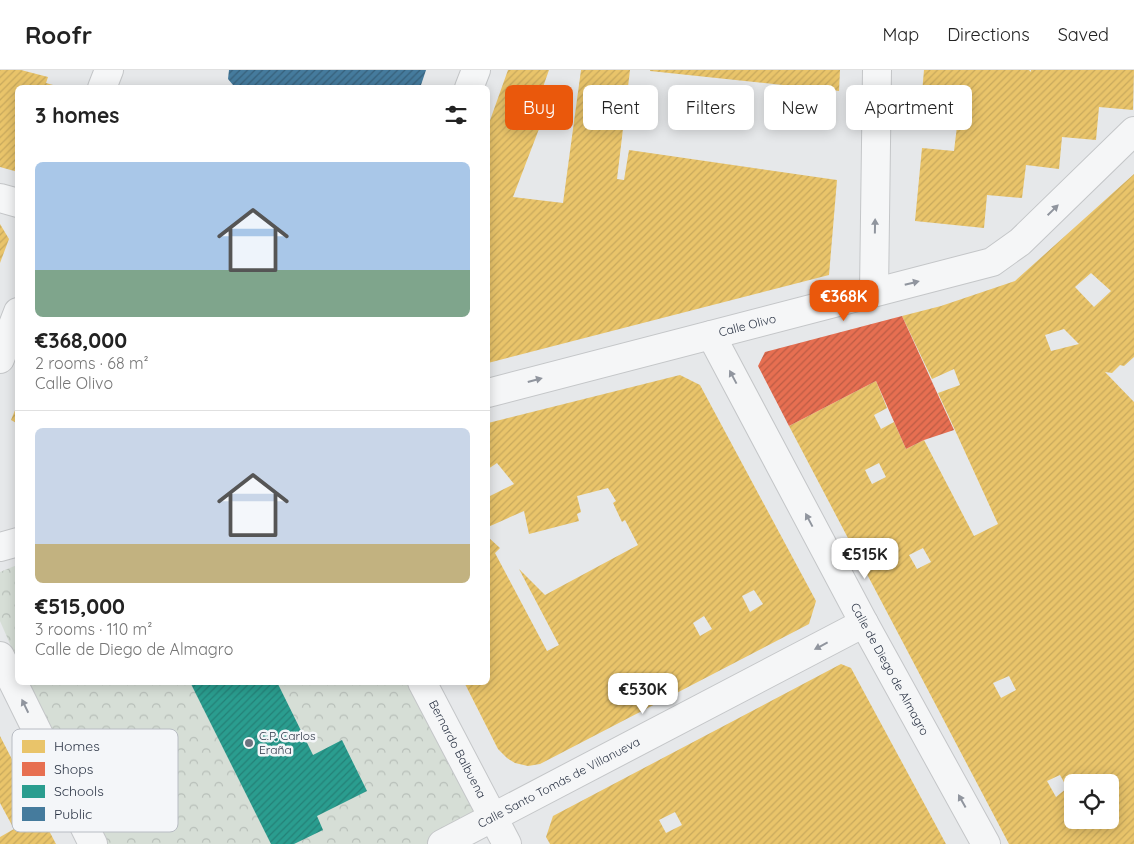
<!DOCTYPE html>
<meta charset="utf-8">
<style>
:root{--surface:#fff;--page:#f6f6f6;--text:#222;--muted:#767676;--line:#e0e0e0;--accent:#ea580c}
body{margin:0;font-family:Quicksand,sans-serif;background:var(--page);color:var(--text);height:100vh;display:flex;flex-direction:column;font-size:19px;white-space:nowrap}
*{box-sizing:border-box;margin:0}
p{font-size:16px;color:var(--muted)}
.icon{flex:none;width:28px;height:28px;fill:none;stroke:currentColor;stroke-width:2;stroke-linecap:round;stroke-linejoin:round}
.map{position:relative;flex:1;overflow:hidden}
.panel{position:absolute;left:15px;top:15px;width:475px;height:600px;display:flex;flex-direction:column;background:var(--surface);border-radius:8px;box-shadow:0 2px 12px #0003}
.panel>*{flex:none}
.guide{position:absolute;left:505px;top:15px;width:475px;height:45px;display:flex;gap:10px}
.controls{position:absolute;left:1064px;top:704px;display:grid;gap:10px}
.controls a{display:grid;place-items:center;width:55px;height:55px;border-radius:8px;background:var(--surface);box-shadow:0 2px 12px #0003;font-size:25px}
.price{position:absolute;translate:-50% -42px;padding:0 11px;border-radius:10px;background:#fff;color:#222;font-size:16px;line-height:32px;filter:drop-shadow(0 1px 2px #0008)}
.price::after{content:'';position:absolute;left:50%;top:30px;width:15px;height:11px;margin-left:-8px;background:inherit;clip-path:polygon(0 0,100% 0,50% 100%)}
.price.on{background:var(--accent);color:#fff}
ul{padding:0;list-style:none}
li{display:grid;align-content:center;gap:10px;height:265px;padding:0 20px}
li+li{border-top:1px solid var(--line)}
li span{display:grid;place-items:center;height:155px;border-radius:8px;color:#555}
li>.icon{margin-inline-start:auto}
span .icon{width:90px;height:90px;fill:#fffc;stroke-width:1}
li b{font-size:21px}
h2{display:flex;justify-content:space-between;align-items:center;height:60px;padding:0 20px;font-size:21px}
.tag{padding:0 18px;border-radius:8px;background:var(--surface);box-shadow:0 2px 12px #0003;font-size:18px;line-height:45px}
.tag.on{background:var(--accent);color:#fff}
header{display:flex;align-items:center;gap:30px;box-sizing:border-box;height:70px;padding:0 25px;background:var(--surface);border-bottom:1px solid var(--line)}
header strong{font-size:24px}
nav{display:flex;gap:28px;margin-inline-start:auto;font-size:18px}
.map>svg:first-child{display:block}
.forest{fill:url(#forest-crowns)}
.homes{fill:url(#homes-hatch);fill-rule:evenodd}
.shops{fill:url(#shops-hatch)}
.schools{fill:url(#schools-hatch)}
.public{fill:url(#public-hatch)}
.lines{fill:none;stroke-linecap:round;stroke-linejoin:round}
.minor-casing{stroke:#c4c6c8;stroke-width:30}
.minor{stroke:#f5f6f7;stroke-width:28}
.oneway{fill:#90959e}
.poi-dot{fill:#6c737f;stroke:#f4f6f9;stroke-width:2}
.labels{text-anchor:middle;stroke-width:5;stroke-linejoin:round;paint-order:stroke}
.street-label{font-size:12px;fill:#2b3445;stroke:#f4f6f9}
.poi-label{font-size:12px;fill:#2b3445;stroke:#f4f6f9;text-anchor:start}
.key{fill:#f4f6f9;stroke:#b8bcc3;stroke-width:1}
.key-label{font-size:14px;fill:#2b3445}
</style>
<header>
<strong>Roofr</strong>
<nav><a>Map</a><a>Directions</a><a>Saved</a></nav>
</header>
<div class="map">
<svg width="1134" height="774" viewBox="0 0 1134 774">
<defs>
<pattern id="forest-crowns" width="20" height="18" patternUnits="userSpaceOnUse" patternTransform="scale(1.25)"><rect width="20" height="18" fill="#d6ded6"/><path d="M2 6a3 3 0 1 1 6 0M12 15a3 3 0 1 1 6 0" fill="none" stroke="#b8bfb9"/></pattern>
<pattern id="homes-hatch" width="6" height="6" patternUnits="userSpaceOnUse" patternTransform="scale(1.25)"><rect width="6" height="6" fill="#e9c46a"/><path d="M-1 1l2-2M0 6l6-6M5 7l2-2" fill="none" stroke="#c8a95d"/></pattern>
<pattern id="shops-hatch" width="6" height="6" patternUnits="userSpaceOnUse" patternTransform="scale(1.25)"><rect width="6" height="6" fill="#e76f51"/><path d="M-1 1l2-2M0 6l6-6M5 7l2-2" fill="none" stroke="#bb5c45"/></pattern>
<pattern id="schools-hatch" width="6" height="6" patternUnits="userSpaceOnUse" patternTransform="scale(1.25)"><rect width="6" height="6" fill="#2a9d8f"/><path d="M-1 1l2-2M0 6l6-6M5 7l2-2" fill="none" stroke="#248177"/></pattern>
<pattern id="public-hatch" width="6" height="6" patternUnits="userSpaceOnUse" patternTransform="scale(1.25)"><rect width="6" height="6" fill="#457b9d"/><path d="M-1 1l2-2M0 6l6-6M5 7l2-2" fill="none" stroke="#37607b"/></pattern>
</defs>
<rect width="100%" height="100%" fill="#e6e8ea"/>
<!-- forest -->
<g class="forest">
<polygon points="17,495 17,590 0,551 0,502"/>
<polygon points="28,613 422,613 493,748 442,774 100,774"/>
</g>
<!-- homes -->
<g class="homes">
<polygon points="0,0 21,0 48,7 46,13 60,17 18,18 18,102 0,97"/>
<polygon points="508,0 549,0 537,34 547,38 513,127 563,133 581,0 630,0 617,109 624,110 629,80 837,110 829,205 488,293 488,56"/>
<polygon points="650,0 840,0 839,21 650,1"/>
<polygon points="924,0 1029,0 1031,2 1031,0 1134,0 1133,40 1099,37 1096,70 1062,67 1059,99 1026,95 1022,128 987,125 984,158 915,151 922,78 954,81 958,48 970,49 953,26 922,23"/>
<path d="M 1134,104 L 1134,287 L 1124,296 L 1120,295 L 1112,303 L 1105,302 L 1134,332 L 1134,774 L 1009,774 L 789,356 L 876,311 L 887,338 L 874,345 L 881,359 L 894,352 L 906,379 L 924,370 L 974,466 L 998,454 L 938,323 L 960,315 L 954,299 L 932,309 L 902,246 L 941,236 L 1015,211 ZM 1091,203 L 1111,221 L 1094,237 L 1075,217 ZM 1064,259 L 1079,274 L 1051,281 L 1045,265 ZM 879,393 L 886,407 L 872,414 L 865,400 ZM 923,478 L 931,492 L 917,499 L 909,485 ZM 1009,606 L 1016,620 L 1001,628 L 993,613 ZM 1060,705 L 1067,718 L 1056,727 L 1047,711 ZM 1072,712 L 1110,712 L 1110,750 L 1072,750 Z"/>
<polygon points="0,154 9,169 0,193"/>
<path d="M 680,305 L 700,315 L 816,531 L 809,554 L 540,694 L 528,696 L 515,693 L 507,688 L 498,679 L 464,612 L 488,612 L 488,467 L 500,478 L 495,483 L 547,581 L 559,575 L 519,499 L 545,525 L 638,475 L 625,450 L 622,452 L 613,433 L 616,431 L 608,418 L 577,426 L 581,442 L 577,444 L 579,451 L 529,464 L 524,441 L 488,457 L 488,427 L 514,414 L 497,393 L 488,399 L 488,353 ZM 754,520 L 763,534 L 750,542 L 742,526 ZM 704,546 L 712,559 L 700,566 L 693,553 Z"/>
<polygon points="18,333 18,354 11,350"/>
<path d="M 841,594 L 851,598 L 946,774 L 550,774 L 546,767 L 553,746 ZM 675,742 L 682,755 L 666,763 L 659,750 Z"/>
<polygon points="0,666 35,734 56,774 0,774 0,767 14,759 0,733"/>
</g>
<!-- shops -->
<polygon class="shops" points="902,246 954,360 924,370 906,379 876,311 789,356 758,296 765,282"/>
<!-- schools -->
<polygon class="schools" points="190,612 277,612 313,685 342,670 367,721 317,746 323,760 294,774 271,774"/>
<!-- public -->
<polygon class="public" points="229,0 426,0 420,18 230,18 233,15 228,9"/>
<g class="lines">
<!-- minor casing -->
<g class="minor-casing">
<g id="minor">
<polyline points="102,18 109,0"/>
<polyline points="469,18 476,0"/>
<polyline points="0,128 18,133"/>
<polyline points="874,222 877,0"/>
<path id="s1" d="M 711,265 L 864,553 L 986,774"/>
<polyline points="0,289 18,242"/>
<path id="s2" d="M 488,323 L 992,192 L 1020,172 L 1134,61"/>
<polyline points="0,477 18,472"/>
<polyline points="0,586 93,774"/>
<path id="s3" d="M 422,612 L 507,774"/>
<path id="s4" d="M 442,774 L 864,553"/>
</g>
</g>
<!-- minor -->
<use href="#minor" class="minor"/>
</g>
<!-- one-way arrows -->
<defs><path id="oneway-solid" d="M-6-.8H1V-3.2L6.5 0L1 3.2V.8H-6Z" transform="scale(1.25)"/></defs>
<g class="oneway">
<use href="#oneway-solid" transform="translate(1053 140) rotate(-44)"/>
<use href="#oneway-solid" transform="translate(875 156) rotate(-89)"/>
<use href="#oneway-solid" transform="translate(912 213) rotate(-14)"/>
<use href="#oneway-solid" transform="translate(733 307) rotate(-118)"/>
<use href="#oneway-solid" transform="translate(535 310) rotate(-15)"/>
<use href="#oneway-solid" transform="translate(809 450) rotate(-118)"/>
<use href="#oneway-solid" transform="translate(821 576) rotate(152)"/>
<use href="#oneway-solid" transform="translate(25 636) rotate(-116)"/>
<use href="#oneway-solid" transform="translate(962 731) rotate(-119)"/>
</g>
<!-- markers -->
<circle class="poi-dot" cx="249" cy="673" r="5"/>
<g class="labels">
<!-- street labels -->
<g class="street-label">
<text dy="4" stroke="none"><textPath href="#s2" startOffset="268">Calle Olivo</textPath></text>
<text dy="4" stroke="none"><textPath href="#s1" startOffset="379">Calle de Diego de Almagro</textPath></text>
<text dy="4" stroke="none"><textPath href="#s3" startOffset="76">Bernardo Balbuena</textPath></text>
<text dy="4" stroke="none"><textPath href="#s4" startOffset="132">Calle Santo Tomás de Villanueva</textPath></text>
</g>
<!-- poi labels -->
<g class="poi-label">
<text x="259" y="670">C.P. Carlos<tspan x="259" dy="14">Eraña</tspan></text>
</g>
</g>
<!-- legend -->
<rect x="12" y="659" width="166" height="103" rx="8" class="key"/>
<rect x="22" y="670" width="23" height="13" fill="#e9c46a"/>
<rect x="22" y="692" width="23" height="14" fill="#e76f51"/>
<rect x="22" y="715" width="23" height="13" fill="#2a9d8f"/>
<rect x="22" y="737" width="23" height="14" fill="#457b9d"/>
<g class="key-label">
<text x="54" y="681">Homes</text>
<text x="54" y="704">Shops</text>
<text x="54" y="726">Schools</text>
<text x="54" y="749">Public</text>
</g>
</svg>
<div class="controls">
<a><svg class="icon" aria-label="locate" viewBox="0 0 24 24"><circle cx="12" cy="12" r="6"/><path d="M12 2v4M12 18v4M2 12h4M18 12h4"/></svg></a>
</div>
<b class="price on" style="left:844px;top:252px">€368K</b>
<b class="price" style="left:865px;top:510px">€515K</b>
<b class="price" style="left:643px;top:645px">€530K</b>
<div class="guide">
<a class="tag on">Buy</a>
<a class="tag">Rent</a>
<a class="tag">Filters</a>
<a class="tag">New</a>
<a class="tag">Apartment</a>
</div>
<section class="panel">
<h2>3 homes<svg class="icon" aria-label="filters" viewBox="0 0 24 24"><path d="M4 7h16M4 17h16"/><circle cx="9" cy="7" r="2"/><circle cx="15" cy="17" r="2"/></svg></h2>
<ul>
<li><span style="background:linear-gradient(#a9c7e8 70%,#7fa58c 0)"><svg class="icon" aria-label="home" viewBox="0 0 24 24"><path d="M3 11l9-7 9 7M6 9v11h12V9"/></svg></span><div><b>€368,000</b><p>2 rooms · 68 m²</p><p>Calle Olivo</p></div></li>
<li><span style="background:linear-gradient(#c9d6e8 75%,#c2b280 0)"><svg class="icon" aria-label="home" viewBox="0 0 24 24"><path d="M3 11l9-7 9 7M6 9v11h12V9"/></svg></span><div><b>€515,000</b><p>3 rooms · 110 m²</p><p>Calle de Diego de Almagro</p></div></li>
</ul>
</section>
</div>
